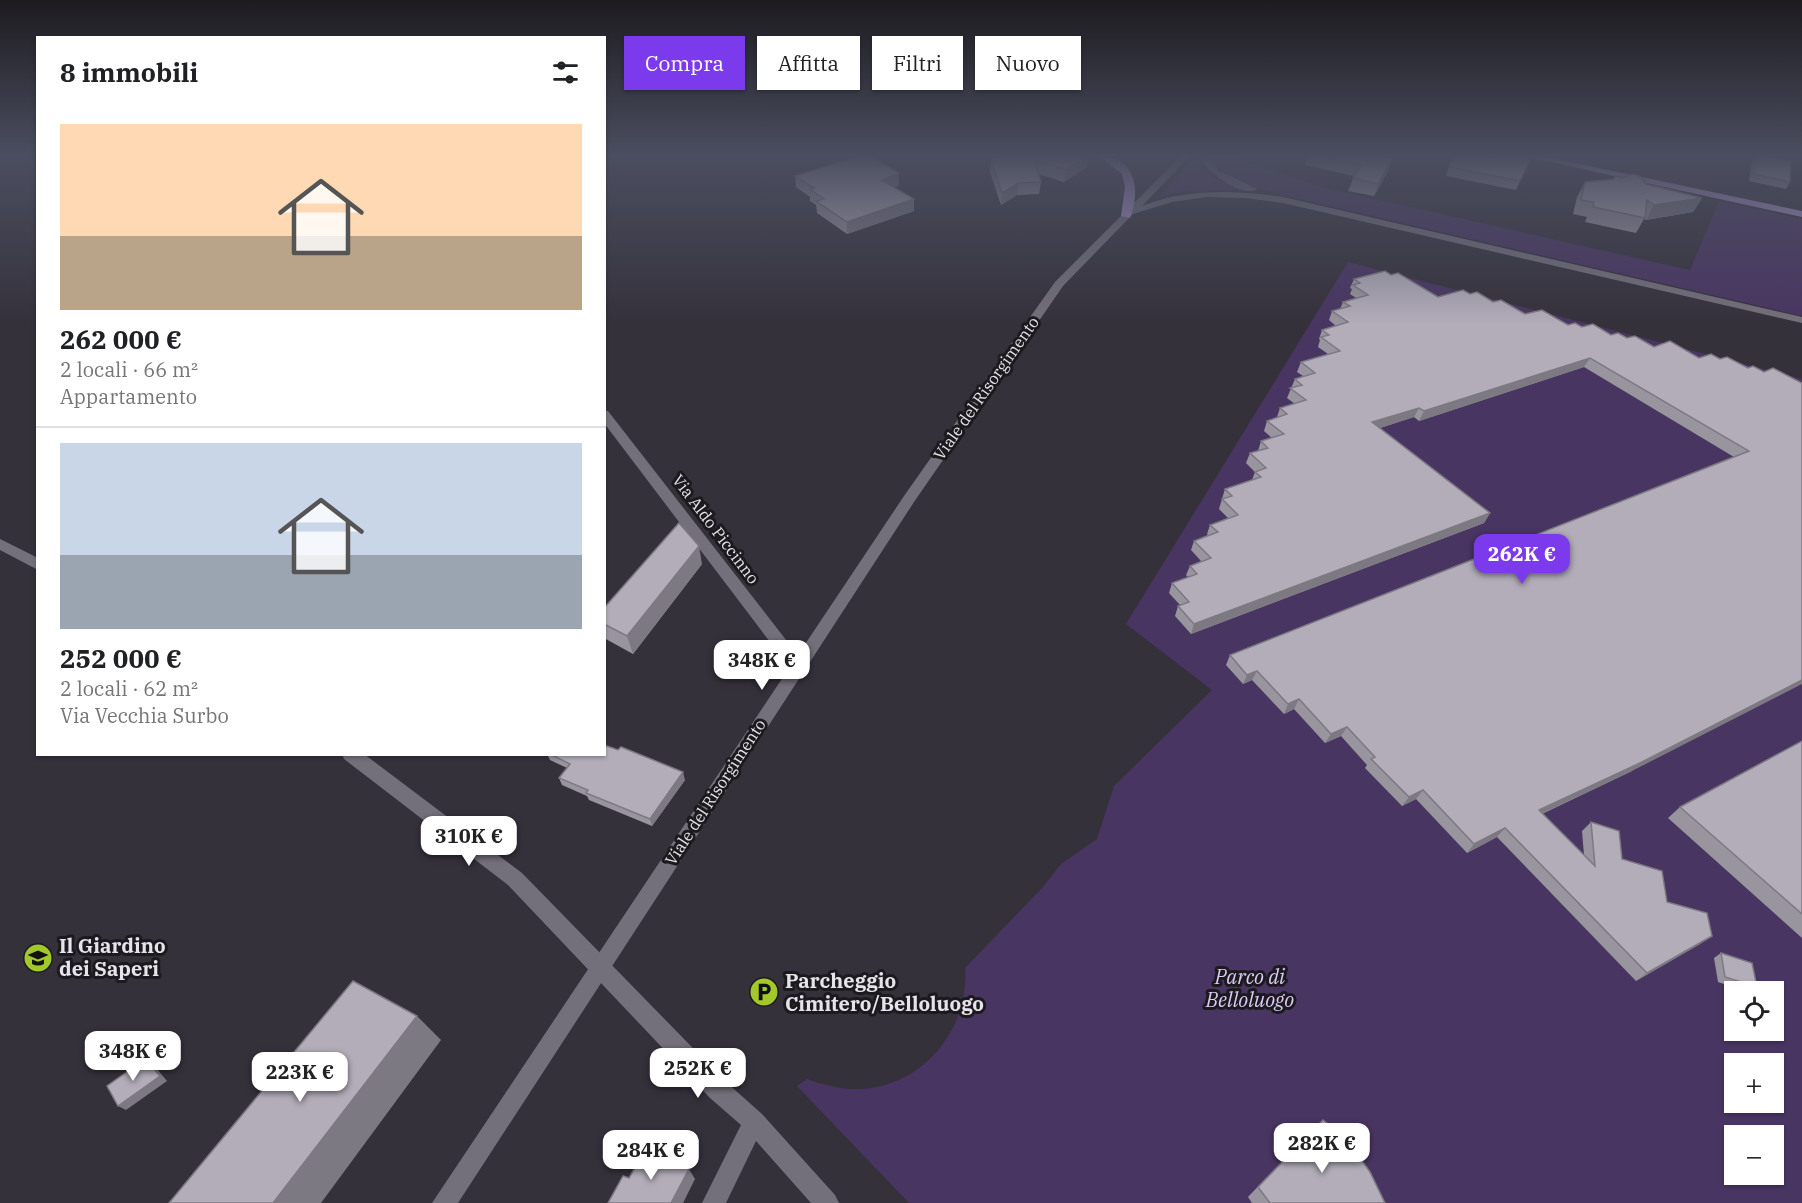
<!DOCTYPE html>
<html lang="it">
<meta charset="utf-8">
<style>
:root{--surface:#fff;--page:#f2f2f2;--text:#202124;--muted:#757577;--line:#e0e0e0;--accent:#7c3aed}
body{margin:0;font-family:"IBM Plex Serif",serif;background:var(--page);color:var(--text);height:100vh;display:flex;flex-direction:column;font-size:22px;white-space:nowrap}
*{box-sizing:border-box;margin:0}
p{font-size:20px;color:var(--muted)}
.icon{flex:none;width:33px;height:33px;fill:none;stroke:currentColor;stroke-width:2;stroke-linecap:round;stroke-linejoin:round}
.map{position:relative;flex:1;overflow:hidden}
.side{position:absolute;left:36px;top:36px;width:570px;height:720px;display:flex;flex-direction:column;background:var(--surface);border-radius:0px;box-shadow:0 2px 4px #0004}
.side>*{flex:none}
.banner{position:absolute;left:624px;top:36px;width:570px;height:54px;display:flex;gap:12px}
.tools{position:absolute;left:1724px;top:981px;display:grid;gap:12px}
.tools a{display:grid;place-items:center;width:60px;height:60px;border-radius:0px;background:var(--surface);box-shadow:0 2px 4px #0004;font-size:30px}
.price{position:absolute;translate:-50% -51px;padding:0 14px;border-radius:12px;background:#fff;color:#222;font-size:20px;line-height:39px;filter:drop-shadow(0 2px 3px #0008)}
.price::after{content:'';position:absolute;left:50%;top:36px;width:18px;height:14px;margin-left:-9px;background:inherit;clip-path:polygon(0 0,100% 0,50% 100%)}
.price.current{background:var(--accent);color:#fff}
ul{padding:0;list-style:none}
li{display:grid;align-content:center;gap:12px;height:318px;padding:0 24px}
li+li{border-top:2px solid var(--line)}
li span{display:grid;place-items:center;height:186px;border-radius:0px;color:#555}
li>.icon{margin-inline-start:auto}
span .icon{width:108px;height:108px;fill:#fffc;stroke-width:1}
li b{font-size:26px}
h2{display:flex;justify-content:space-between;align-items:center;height:72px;padding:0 24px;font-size:26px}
.tag{padding:0 21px;border-radius:0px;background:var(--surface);box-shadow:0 2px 4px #0004;font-size:21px;line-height:54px}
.tag.current{background:var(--accent);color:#fff}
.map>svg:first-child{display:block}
.green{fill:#493562;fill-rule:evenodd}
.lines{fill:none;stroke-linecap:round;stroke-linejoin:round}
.minor{fill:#74707b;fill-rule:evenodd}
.secondary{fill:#74707b;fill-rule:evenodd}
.trunk{fill:#b196d4;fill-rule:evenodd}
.wall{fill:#99959f}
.shaded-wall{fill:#7d7982}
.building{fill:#b2adb9;stroke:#7d7982;stroke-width:1.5}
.labels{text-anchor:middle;stroke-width:6;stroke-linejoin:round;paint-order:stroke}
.street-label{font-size:16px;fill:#e6e4ea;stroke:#1c1a1e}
.near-poi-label{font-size:20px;font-weight:bold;fill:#e6e4ea;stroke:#1c1a1e;text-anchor:start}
.near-park-label{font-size:20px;font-style:italic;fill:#dbcaf5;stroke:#1c1a1e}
</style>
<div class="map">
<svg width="1802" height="1203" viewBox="0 0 1802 1203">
<rect width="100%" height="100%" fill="#35313b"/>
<!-- green -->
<g class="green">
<path d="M 1209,156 L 1243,156 L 1246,162 L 1321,187 L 1690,270 L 1719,201 L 1802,219 L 1802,316 L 1270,192 C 1249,185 1219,179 1209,156 Z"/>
<path d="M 1194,159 L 1197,159 C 1205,177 1228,184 1245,190 L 1189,191 L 1160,196 Z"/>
<path d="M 1348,262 L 1802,379 L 1802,1203 L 909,1203 L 797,1086 L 807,1079 C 824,1085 841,1090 860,1089 C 923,1087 970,1028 965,968 L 1043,887 L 1061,864 L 1097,839 L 1114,786 L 1212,690 L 1126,624 ZM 1734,992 L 1773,992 L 1773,1030 L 1734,1030 ZM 1734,1064 L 1773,1064 L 1773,1102 L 1734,1102 ZM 1734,1136 L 1773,1136 L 1773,1174 L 1734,1174 Z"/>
</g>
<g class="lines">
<!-- minor -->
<g class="minor">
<polygon points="604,410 608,411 804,663 806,667 804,671 798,673 792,671 604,423"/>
<polygon points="0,539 38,558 38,570 0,550"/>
<polygon points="342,754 364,754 522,873 726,1082 762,1114 835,1195 839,1203 811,1203 756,1141 726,1203 702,1203 741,1125 710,1098 508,885 344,759"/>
</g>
<!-- secondary -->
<g class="secondary">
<path d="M 1181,156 L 1190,156 L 1142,206 C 1187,188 1235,190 1283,197 L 1802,317 L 1802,323 L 1283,203 L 1245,198 L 1207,197 L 1172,202 L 1133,214 L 1063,286 L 914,502 L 458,1203 L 432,1203 L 904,496 L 999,361 L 1055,282 Z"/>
<path d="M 1198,156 L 1207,156 L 1219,171 L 1257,189 C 1242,199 1205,170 1198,156 Z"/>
</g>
<!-- trunk -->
<g class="trunk">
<path d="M 1099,156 C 1134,156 1142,189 1130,218 L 1121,216 L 1125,187 L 1122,174 Z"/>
<polygon points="1523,156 1542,156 1802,211 1802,217"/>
</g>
</g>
<!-- wall -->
<g class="wall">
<polygon points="997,156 1088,156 1087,167 1064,182 1038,174 1041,182 1039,194 1017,195 1001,205 990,172 991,160"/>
<polygon points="1307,156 1384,156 1388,171 1374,196 1348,191 1354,176 1305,165"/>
<polygon points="1452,156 1485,156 1495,158 1532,156 1516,190 1446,176"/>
<polygon points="1755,156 1766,156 1790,182 1786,189 1749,181 1752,161"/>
<polygon points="795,176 899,185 894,187 914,211 847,234 817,213 816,205 810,201 810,197 796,187"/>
<polygon points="1585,182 1646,184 1702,198 1693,212 1646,220 1644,219 1636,233 1585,222 1587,217 1573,214 1577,197"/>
<polygon points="1391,275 1438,297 1470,294 1493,302 1525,314 1568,325 1582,327 1611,335 1627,338 1654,347 1699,358 1720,359 1748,368 1802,383 1632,771 1542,814 1584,855 1582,831 1591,822 1622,859 1667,902 1700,944 1636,981 1497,837 1467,853 1416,799 1402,806 1365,768 1367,765 1341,736 1325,743 1294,709 1284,714 1252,680 1243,684 1226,665 1230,655 1734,457 1584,367 1419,421 1414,417 1380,428 1490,513 1484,523 1191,634 1175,616 1178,606 1180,605 1169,593 1172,583 1188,577 1186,575 1190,566 1201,561 1191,550 1194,541 1208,535 1207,534 1210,525 1228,518 1219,509 1225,489 1252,480 1255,472 1246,463 1250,453 1258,451 1261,441 1272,438 1264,431 1267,421 1277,417 1280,408 1295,404 1287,398 1295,379 1303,376 1297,372 1301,362 1328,354 1318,347 1320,340 1319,339 1322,330 1336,326 1329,320 1332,311 1340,309 1343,302 1356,298 1350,294 1352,289 1350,288 1354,279"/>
<polygon points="702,564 633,654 604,638 604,608"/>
<polygon points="1802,741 1802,938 1668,818 1680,807"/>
<polygon points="547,754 604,754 685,780 652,826 589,800 587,796 562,785 559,778 567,768 550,760"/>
<polygon points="1721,953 1757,987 1751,992 1748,992 1718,982 1714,958"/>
<polygon points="1323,1120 1344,1155 1385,1203 1252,1203 1248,1197 1311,1131"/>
</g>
<!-- shaded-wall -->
<g class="shaded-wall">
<polygon points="1086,156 1088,156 1087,167 1064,182 1066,170"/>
<polygon points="1392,159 1388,171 1374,196 1378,184"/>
<polygon points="899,173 899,185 882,192 882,180"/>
<polygon points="1018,183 1017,195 1001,205 1002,193"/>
<polygon points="1702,198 1693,212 1646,220 1654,205"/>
<polygon points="914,199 914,211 847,234 847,222"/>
<polygon points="1590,358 1584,367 1419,421 1424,411"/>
<polygon points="1419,408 1414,417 1368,432 1372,422"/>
<polygon points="1490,513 1484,523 1191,634 1194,624"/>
<polygon points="699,546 702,564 633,654 627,636"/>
<polygon points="1257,671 1252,680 1243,684 1247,675"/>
<polygon points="1802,680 1802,684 1632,771 1530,819 1539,810"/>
<polygon points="1299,699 1294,709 1284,714 1288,704"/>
<polygon points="1347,727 1341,736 1325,743 1331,734"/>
<polygon points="683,772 685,780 652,826 650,819"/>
<polygon points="1423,790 1416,799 1402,806 1409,797"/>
<polygon points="1505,828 1497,837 1467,853 1474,844"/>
<polygon points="1712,936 1700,944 1636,981 1647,973"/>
<polygon points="417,1016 441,1040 321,1203 273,1203"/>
<polygon points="145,1059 152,1063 167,1081 126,1110 118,1106"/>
<polygon points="689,1169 695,1179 683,1203 671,1203"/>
</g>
<!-- building -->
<g class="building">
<polygon points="859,156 870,156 899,173 882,180 914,199 847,222 816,201 824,199 810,189 814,188 795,176"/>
<polygon points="997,156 1086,156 1066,170 1034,160 1041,182 1018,183 1002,193 991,160"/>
<polygon points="1323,156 1382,156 1392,159 1378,184 1353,178 1361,165"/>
<polygon points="1453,156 1485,156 1495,158 1496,156 1532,156 1520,181 1450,167"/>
<polygon points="1756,156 1766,156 1791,161 1790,182 1754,174"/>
<polygon points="1632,174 1641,177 1646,184 1702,198 1654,205 1647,200 1645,218 1593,207 1594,202 1581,200 1585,182 1614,179 1615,176 1622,178"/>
<polygon points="1385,271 1391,275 1398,273 1438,297 1463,290 1470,294 1477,292 1493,302 1501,300 1525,314 1542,310 1568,325 1575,323 1582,327 1593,324 1611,335 1618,333 1627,338 1635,336 1654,347 1670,341 1699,358 1711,354 1720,359 1727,357 1748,368 1753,366 1764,372 1773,368 1802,383 1802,680 1642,762 1539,810 1595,866 1591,822 1619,831 1622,859 1662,871 1667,902 1707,913 1712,936 1647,973 1505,828 1474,844 1423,790 1409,797 1371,759 1375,757 1347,727 1331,734 1299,699 1288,704 1257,671 1247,675 1230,655 1749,451 1590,358 1424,411 1419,408 1372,422 1490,513 1194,624 1178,606 1189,602 1172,583 1197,574 1190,566 1211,558 1194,541 1218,532 1210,525 1238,515 1222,499 1232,496 1225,489 1261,477 1255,472 1266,468 1250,453 1268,448 1261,441 1284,434 1267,421 1287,414 1280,408 1306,400 1290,388 1302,385 1295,379 1315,373 1301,362 1340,351 1321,337 1329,335 1322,330 1348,322 1332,311 1350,306 1343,302 1368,295 1353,285 1360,283 1354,279"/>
<polygon points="679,523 699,546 627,636 604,624 604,608"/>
<polygon points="1802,741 1802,914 1680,807"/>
<polygon points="604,745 618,750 621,747 683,772 650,819 586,793 588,790 559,778 570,764 550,754 604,754"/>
<polygon points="1721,953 1752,963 1757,987 1725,977"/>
<polygon points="353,981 417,1016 273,1203 169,1203"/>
<polygon points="145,1059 160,1076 118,1106 107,1086"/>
<polygon points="1323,1120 1337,1131 1344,1155 1353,1148 1370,1172 1385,1203 1270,1203 1258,1187"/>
<polygon points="647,1147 689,1169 671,1203 608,1203 623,1176 629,1178"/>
</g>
<!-- sky -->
<linearGradient id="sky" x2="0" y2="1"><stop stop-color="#1d1b20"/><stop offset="0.48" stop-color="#4b4e60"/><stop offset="1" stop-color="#4b4e60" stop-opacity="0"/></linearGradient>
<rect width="1802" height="325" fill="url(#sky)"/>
<!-- icons -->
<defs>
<g id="school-disc" transform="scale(1.5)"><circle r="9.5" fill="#a2c929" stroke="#1c1a1e"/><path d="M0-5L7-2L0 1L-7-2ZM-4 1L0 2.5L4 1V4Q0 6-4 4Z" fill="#111"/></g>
<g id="parking-disc" transform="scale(1.5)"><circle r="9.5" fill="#a2c929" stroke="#1c1a1e"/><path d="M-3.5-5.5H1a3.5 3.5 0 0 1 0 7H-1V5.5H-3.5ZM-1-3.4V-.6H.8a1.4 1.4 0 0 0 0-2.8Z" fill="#111"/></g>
</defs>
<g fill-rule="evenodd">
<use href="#school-disc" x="38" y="958"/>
<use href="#parking-disc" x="764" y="992"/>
</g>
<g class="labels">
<!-- street labels -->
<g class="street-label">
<text transform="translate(986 388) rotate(-55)" y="6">Viale del Risorgimento</text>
<text transform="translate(716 529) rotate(53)" y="6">Via Aldo Piccinno</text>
<text transform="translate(715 792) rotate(-57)" y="6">Viale del Risorgimento</text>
</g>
<!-- near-poi labels -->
<g class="near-poi-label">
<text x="59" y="953">Il Giardino<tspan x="59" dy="23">dei Saperi</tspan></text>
<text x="785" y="988">Parcheggio<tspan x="785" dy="23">Cimitero/Belloluogo</tspan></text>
</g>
<!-- near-park labels -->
<g class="near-park-label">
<text x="1250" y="984">Parco di<tspan x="1250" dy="23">Belloluogo</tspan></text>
</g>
</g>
</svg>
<div class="tools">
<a><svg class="icon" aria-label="locate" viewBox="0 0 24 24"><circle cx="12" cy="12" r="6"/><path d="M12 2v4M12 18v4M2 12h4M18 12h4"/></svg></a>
<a>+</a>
<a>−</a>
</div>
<b class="price current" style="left:1522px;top:585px">262K €</b>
<b class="price" style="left:762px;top:691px">348K €</b>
<b class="price" style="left:469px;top:867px">310K €</b>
<b class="price" style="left:133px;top:1082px">348K €</b>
<b class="price" style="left:698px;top:1099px">252K €</b>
<b class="price" style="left:300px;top:1103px">223K €</b>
<b class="price" style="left:1322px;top:1174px">282K €</b>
<b class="price" style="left:651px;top:1181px">284K €</b>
<div class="banner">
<a class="tag current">Compra</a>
<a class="tag">Affitta</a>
<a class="tag">Filtri</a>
<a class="tag">Nuovo</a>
</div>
<section class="side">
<h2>8 immobili<svg class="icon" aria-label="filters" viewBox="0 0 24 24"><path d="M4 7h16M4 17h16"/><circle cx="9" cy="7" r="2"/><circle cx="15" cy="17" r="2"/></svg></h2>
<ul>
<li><span style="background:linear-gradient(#ffd9b3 60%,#b9a48a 0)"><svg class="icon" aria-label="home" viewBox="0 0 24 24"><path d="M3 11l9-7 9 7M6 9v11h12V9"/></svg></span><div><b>262 000 €</b><p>2 locali · 66 m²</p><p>Appartamento</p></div></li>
<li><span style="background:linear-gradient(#c9d6e8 60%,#9aa5b1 0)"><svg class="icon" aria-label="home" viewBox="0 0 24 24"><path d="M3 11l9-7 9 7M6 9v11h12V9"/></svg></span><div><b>252 000 €</b><p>2 locali · 62 m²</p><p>Via Vecchia Surbo</p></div></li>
</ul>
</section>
</div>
